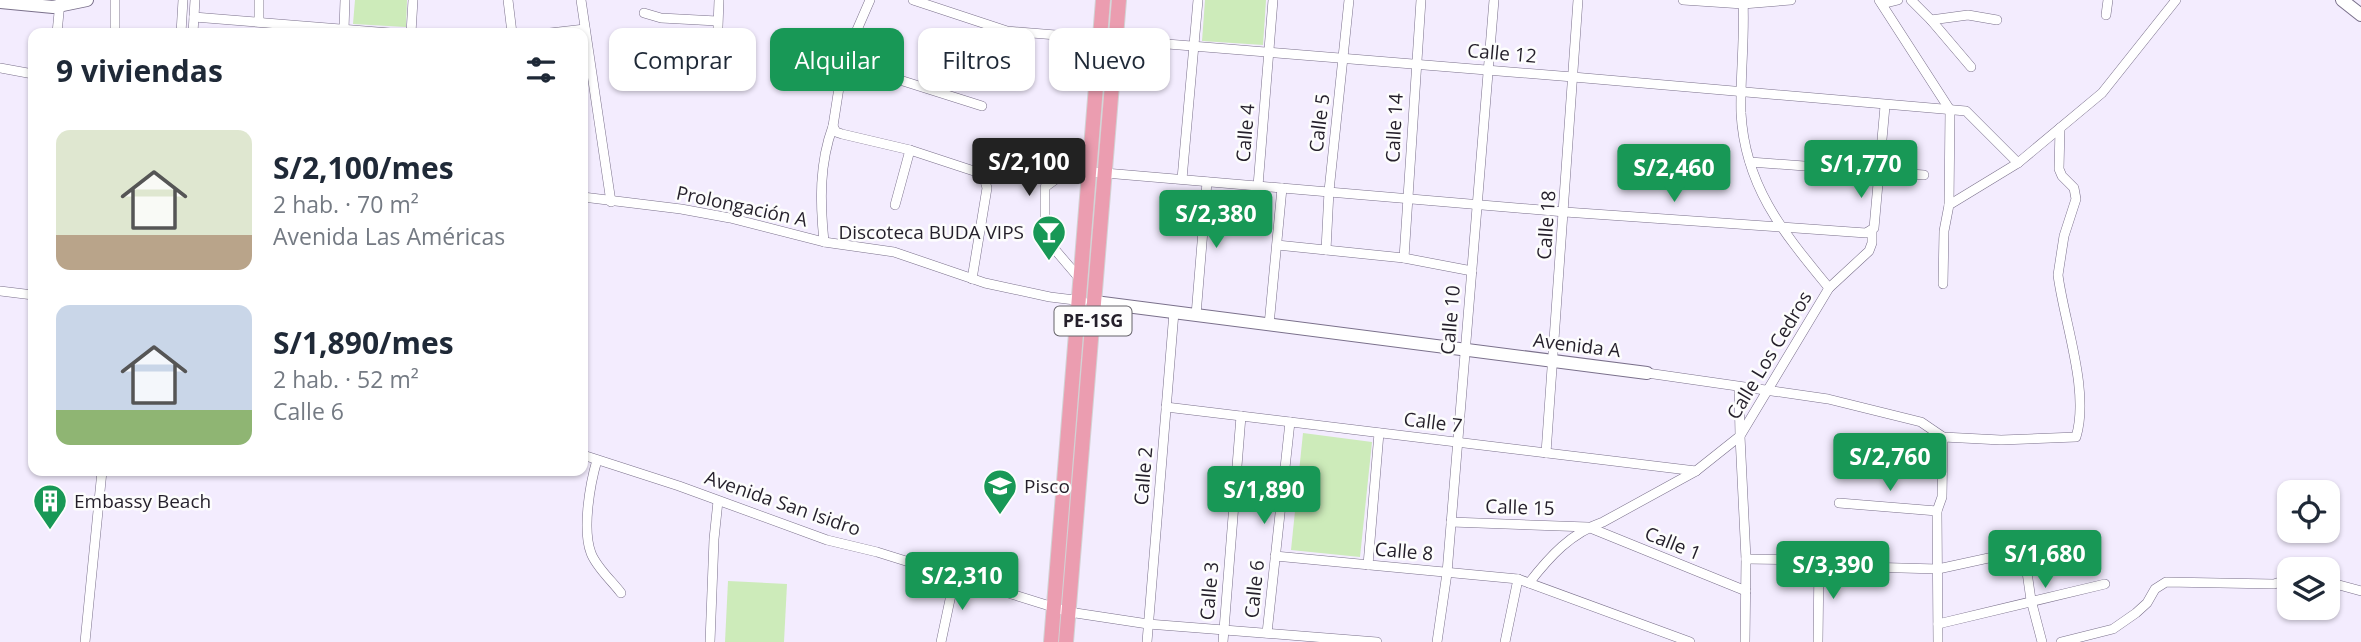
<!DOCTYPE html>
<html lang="es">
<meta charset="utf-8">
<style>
:root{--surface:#fff;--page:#f2f2f3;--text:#1f2937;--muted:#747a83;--accent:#189856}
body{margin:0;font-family:"Open Sans",sans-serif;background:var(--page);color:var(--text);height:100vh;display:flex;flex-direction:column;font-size:26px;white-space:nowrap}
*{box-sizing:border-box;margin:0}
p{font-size:23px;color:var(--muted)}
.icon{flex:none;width:38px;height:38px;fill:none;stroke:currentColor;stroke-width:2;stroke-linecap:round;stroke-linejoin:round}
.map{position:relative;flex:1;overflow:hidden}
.drawer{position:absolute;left:28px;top:28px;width:560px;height:448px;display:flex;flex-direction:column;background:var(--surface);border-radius:14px;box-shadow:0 2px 5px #0004}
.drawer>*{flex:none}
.top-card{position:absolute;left:609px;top:28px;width:665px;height:63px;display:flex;gap:14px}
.tools{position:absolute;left:2277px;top:480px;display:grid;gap:14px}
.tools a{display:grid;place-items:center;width:63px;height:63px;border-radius:14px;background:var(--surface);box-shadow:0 2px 5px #0004;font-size:35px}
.price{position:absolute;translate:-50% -60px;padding:0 16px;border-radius:7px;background:var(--accent);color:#fff;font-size:23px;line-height:46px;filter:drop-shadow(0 2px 4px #0008)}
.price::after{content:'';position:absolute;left:50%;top:42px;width:21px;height:16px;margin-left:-10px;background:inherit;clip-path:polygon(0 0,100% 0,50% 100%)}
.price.current{background:#222;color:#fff}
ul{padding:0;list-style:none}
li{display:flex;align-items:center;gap:21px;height:175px;padding:0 28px}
li span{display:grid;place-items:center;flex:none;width:196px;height:140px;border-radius:14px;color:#555}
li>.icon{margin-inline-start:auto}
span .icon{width:84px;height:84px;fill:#fffc;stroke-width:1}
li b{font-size:30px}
h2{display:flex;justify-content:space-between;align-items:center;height:84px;padding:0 28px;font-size:30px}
.chip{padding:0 24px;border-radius:14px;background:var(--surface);box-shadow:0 2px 5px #0004;font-size:24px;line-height:63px}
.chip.current{background:var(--accent);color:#fff}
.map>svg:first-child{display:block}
.green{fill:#cdebba}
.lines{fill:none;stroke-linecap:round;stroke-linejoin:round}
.street-casing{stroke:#7a708b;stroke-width:10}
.secondary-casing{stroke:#7a708b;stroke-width:14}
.primary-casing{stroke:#d3d2d4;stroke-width:16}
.street{stroke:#fff;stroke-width:9}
.secondary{stroke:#fff;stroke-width:12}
.primary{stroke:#eb9db0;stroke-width:14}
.labels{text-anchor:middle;stroke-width:5;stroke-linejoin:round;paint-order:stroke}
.shield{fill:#fdfdfd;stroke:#656269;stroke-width:2}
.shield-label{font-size:18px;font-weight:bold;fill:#241f2a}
.street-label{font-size:19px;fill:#241f2a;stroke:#fdfdfd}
.poi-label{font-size:19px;fill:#241f2a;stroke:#fdfdfd;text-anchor:start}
</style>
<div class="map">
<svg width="2361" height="642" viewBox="0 0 2361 642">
<rect width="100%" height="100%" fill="#f3ecfe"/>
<!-- green -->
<g class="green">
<polygon points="355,0 407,0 406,27 353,24"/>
<polygon points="1205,0 1266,0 1263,45 1202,41"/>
<polygon points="1303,433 1372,442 1360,557 1291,550"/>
<polygon points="728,581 787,584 784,642 725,642"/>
</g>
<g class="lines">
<!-- street casing -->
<g class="street-casing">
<g id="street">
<polyline points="508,0 512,33"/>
<polyline points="581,0 611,202"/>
<polyline points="870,0 843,62 833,126 836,132 842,134 910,150 983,174 987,188 972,279"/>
<polyline points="913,0 1007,31 1573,77 1966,111 2018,163 1949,205 1944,231 1943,284"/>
<polyline points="1683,0 1743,4 1791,0"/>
<path d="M 1743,0 C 1745,38 1740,76 1741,113 C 1745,188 1785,234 1829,288"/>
<polyline points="1879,0 1950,110 1949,205"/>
<polyline points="1911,0 1931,20 1971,67"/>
<polyline points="1882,4 1898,0"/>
<polyline points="644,13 661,18 717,21"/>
<polyline points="2106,15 2108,0"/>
<polyline points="194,17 390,33"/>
<polyline points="1931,20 1968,15 1997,20"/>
<polyline points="259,22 259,0"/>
<polyline points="344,29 345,0"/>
<polyline points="57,33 60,2"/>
<polyline points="115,33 115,0"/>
<polyline points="181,33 183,0"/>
<polyline points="193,33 195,0"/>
<polyline points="411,33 413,0"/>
<polyline points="550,33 585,29"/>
<polyline points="787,41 884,75 982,106"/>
<polyline points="0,68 33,74"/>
<polyline points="716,80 719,0"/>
<polyline points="1750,162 1924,175"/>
<polyline points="2018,163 2102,93 2176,0"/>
<polyline points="1182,179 1198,0"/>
<polyline points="1258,186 1273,0"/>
<polyline points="583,197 681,209 730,218 824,242 894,252 985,283 1050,297 1083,301"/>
<polyline points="895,205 910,150"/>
<path d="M 824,242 C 820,202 819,164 833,126"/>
<polyline points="1277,245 1404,258 1472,271"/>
<polyline points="1326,250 1329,191 1349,0"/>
<polyline points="1404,258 1421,0"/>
<polyline points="1080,279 1045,238 1045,187 1074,166 1089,172 1105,173 1565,212 1866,233 1874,228 1885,106"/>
<polyline points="0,291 33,295"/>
<polyline points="1196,315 1207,182"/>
<polyline points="1269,325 1282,188"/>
<path d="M 1647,373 L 1828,399 L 1921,422 L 1943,437 L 2001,440 L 2076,437 C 2090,391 2064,322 2058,275 L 2064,236 L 2076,199 L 2074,188 L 2062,176 L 2059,169 L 2060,128"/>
<polyline points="1166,407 1696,471"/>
<polyline points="1546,453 1578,0"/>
<polyline points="583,455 679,486 827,540 877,552 1069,612 1148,624 1377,642"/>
<path d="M 597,460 C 590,484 582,529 591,553 C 596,567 612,581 621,593"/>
<polyline points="1839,503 1937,511"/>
<polyline points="1451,522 1588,527 1746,591"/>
<polyline points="2024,551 2031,600 2042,642"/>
<polyline points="1275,556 1518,579 1690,642"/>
<polyline points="1746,559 1819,560 1826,564 1865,567 1938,569 2094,535"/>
<polyline points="1368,565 1379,433"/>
<polyline points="2328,582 2361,591"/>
<path d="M 1529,583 C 1550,556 1571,533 1603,522 L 1696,471 L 1740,436 L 1739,388"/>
<polyline points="1938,624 2105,584"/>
<polyline points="1267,633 1290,422"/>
<polyline points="85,642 102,471"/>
<polyline points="710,642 714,539 718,501"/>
<polyline points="941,642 955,576"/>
<polyline points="1147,642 1174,312"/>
<polyline points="1223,642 1241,416"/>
<polyline points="1437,642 1447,573 1494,0"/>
<polyline points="1505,642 1518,579"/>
<polyline points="1745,642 1746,559 1740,436 1829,288 1869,251 1872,243 1872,230"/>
<polyline points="1818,642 1819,560"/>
<polyline points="1938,642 1937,511 1942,497 1943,437"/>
<polyline points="2061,642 2113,629 2136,613 2147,603 2155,589 2166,582 2274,584 2289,579"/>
</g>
</g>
<!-- secondary casing -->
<g class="secondary-casing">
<g id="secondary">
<polyline points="2342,0 2361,15"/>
<polyline points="0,2 53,7 87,0"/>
<polyline points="1095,302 1647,373"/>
</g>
</g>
<!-- primary casing -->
<g class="primary-casing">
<g id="primary">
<polyline points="1051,642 1103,0"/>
<polyline points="1066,642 1119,0"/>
</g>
</g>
<!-- street -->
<use href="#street" class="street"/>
<!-- secondary -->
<use href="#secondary" class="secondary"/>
<!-- primary -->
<use href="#primary" class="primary"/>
</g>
<!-- icons -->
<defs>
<g id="bar-pin" transform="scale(1.75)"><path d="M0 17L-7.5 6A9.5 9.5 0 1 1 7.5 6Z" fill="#189856" stroke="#fdfdfd"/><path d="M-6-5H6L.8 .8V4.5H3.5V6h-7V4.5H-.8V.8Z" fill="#fff"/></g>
<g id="school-pin" transform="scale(1.75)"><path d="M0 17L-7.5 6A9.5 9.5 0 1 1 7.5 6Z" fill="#189856" stroke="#fdfdfd"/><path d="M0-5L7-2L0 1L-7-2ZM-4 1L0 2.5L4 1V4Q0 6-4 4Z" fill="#fff"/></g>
<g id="building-pin" transform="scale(1.75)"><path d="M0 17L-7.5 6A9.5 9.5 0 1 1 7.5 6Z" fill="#189856" stroke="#fdfdfd"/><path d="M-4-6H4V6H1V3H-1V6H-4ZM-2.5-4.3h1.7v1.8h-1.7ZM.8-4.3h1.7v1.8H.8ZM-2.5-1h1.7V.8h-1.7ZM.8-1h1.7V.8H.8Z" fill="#fff"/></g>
</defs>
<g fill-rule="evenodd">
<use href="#bar-pin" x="1049" y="232"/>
<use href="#school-pin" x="1000" y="486"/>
<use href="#building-pin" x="50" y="501"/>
</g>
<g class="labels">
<!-- shield labels -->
<rect class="shield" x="1054.5" y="306.5" width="77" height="29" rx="5"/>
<g class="shield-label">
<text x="1093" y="327">PE-1SG</text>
</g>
<!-- street labels -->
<g class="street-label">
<text transform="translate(1502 53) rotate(5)" y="7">Calle 12</text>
<text transform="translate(1319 123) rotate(-83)" y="7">Calle 5</text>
<text transform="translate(1394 128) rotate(-87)" y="7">Calle 14</text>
<text transform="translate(1245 133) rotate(-85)" y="7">Calle 4</text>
<text transform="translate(742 206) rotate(12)" y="7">Prolongación A</text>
<text transform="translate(1546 225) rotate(-86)" y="7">Calle 18</text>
<text transform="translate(1450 320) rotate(-85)" y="7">Calle 10</text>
<text transform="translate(1577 345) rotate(7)" y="7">Avenida A</text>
<text transform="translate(1769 355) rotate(-59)" y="7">Calle Los Cedros</text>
<text transform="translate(1433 422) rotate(7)" y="7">Calle 7</text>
<text transform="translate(1143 476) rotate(-85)" y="7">Calle 2</text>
<text transform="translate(783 503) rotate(19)" y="7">Avenida San Isidro</text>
<text transform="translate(1520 507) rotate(2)" y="7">Calle 15</text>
<text transform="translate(1673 543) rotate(22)" y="7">Calle 1</text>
<text transform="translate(1404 551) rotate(5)" y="7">Calle 8</text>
<text transform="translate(1254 589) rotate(-84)" y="7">Calle 6</text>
<text transform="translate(1209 591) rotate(-85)" y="7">Calle 3</text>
</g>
<!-- poi labels -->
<g class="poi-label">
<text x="1024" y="239" text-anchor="end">Discoteca BUDA VIPS</text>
<text x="1024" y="493">Pisco</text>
<text x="74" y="508">Embassy Beach</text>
</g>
</g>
</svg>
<div class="tools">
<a><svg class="icon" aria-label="locate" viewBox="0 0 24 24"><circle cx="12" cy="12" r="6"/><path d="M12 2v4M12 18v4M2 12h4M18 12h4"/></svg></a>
<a><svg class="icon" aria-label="layers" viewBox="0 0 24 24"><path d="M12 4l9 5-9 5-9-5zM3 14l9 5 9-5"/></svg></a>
</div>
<b class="price current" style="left:1029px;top:198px">S/2,100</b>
<b class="price" style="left:1861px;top:200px">S/1,770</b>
<b class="price" style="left:1674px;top:204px">S/2,460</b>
<b class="price" style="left:1216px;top:250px">S/2,380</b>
<b class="price" style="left:1890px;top:493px">S/2,760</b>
<b class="price" style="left:1264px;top:526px">S/1,890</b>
<b class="price" style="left:2045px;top:590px">S/1,680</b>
<b class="price" style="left:1833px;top:601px">S/3,390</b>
<b class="price" style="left:962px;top:612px">S/2,310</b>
<div class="top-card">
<a class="chip">Comprar</a>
<a class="chip current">Alquilar</a>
<a class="chip">Filtros</a>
<a class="chip">Nuevo</a>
</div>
<section class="drawer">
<h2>9 viviendas<svg class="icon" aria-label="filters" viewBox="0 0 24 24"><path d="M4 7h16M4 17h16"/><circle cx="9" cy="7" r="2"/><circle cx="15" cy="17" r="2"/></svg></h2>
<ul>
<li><span style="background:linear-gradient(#dfe7d0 75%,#b9a48a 0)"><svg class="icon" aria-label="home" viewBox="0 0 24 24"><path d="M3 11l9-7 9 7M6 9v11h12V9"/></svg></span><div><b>S/2,100/mes</b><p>2 hab. · 70 m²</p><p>Avenida Las Américas</p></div></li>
<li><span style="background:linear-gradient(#c9d6e8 75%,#8fb573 0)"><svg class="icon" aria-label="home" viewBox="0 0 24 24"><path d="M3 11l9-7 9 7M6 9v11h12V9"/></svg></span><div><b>S/1,890/mes</b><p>2 hab. · 52 m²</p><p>Calle 6</p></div></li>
</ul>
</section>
</div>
